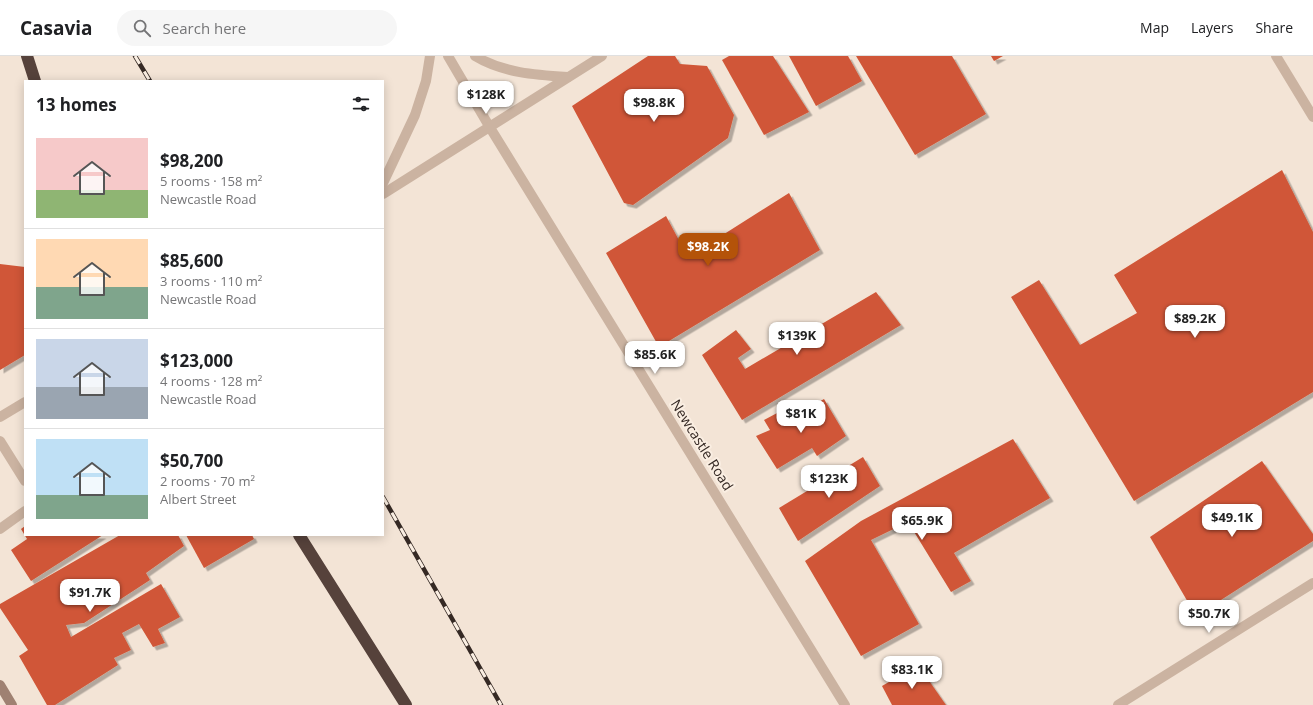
<!DOCTYPE html>
<meta charset="utf-8">
<style>
:root{--surface:#fff;--page:#f6f6f6;--text:#202124;--muted:#757577;--line:#e0e0e0;--accent:#b45309}
body{margin:0;font-family:"Open Sans",sans-serif;background:var(--page);color:var(--text);height:100vh;display:flex;flex-direction:column;font-size:15px;white-space:nowrap}
*{box-sizing:border-box;margin:0}
p{font-size:13px;color:var(--muted)}
.icon{flex:none;width:22px;height:22px;fill:none;stroke:currentColor;stroke-width:2;stroke-linecap:round;stroke-linejoin:round}
.map{position:relative;flex:1;overflow:hidden}
.drawer{position:absolute;left:24px;top:24px;width:360px;height:456px;display:flex;flex-direction:column;background:var(--surface);border-radius:0px;box-shadow:0 2px 10px #0003}
.drawer>*{flex:none}
.price{position:absolute;translate:-50% -34px;padding:0 9px;border-radius:8px;background:#fff;color:#222;font-size:13px;line-height:26px;filter:drop-shadow(0 1px 2px #0008)}
.price::after{content:'';position:absolute;left:50%;top:24px;width:12px;height:9px;margin-left:-6px;background:inherit;clip-path:polygon(0 0,100% 0,50% 100%)}
.price.current{background:var(--accent);color:#fff}
ul{padding:0;list-style:none}
li{display:flex;align-items:center;gap:12px;height:100px;padding:0 12px}
li+li{border-top:1px solid var(--line)}
li span{display:grid;place-items:center;flex:none;width:112px;height:80px;border-radius:0px;color:#555}
li>.icon{margin-inline-start:auto}
span .icon{width:48px;height:48px;fill:#fffc;stroke-width:1}
li b{font-size:17px}
h2{display:flex;justify-content:space-between;align-items:center;height:48px;padding:0 12px;font-size:17px}
header{display:flex;align-items:center;gap:24px;box-sizing:border-box;height:56px;padding:0 20px;background:var(--surface);border-bottom:1px solid var(--line)}
header strong{font-size:19px}
nav{display:flex;gap:22px;margin-inline-start:auto;font-size:14px}
.search{width:280px;height:36px;background:var(--page);display:flex;align-items:center;gap:10px;box-sizing:border-box;padding:0 14px;border-radius:22px;color:var(--muted);font-size:15px}
.map>svg:first-child{display:block}
.building{fill:#d05737;filter:url(#shadow)}
.lines{fill:none;stroke-linecap:round;stroke-linejoin:round}
.lane{stroke:#cbb3a1;stroke-width:10}
.street{stroke:#cbb3a1;stroke-width:10}
.secondary{stroke:#9f8172;stroke-width:10}
.highway{stroke:#56423b;stroke-width:12}
.rail-casing{stroke:#352924;stroke-width:4.5}
.rail{stroke:#faeee2;stroke-width:3;stroke-dasharray:9;stroke-linecap:butt}
.labels{text-anchor:middle;stroke-width:4;stroke-linejoin:round;paint-order:stroke}
.street-label{font-size:14px;fill:#352924;stroke:#faeee2}
</style>
<header>
<strong>Casavia</strong>
<div class="search"><svg class="icon" aria-label="search" viewBox="0 0 24 24"><circle cx="10" cy="10" r="6"/><path d="M15 15l6 6"/></svg>Search here</div>
<nav><a>Map</a><a>Layers</a><a>Share</a></nav>
</header>
<div class="map">
<svg width="1313" height="649" viewBox="0 0 1313 649">
<defs>
<filter id="shadow"><feDropShadow dx="3.5" dy="3.5" stdDeviation="0" flood-color="#0004"/></filter>
</defs>
<rect width="100%" height="100%" fill="#f3e4d6"/>
<!-- building -->
<g class="building">
<polygon points="648,0 675,0 680,8 707,10 734,59 728,82 633,149 624,147 572,50"/>
<polygon points="729,0 773,0 809,56 764,79 722,4"/>
<polygon points="789,0 848,0 862,25 816,50"/>
<polygon points="856,0 952,0 986,58 915,99"/>
<polygon points="991,0 1003,0 994,5"/>
<polygon points="1282,114 1313,176 1313,336 1134,445 1011,241 1039,224 1080,289 1137,257 1114,219"/>
<polygon points="789,137 820,194 659,291 606,197 666,160 688,201"/>
<polygon points="0,208 25,211 25,299 0,314"/>
<polygon points="876,236 901,269 742,364 702,299 736,274 751,293 738,302 745,313"/>
<polygon points="824,343 846,380 817,400 812,392 777,413 756,380 770,374 764,364 779,356 786,364"/>
<polygon points="1013,383 1050,442 954,497 971,525 951,536 908,466 871,484 919,568 861,600 805,505 861,465"/>
<polygon points="863,401 880,430 798,485 779,452"/>
<polygon points="1262,405 1313,478 1313,485 1196,560 1150,481"/>
<polygon points="25,470 25,479 103,479 31,525 11,494 27,483 21,473"/>
<polygon points="120,479 178,479 184,490 146,517 150,524 84,567 66,569 71,581 161,528 180,561 158,573 165,587 153,591 139,568 122,577 131,594 114,602 118,609 55,649 47,649 19,600 28,594 0,552 0,548"/>
<polygon points="186,479 252,479 254,483 204,512"/>
<polygon points="918,609 946,649 892,649 882,630"/>
</g>
<g class="lines">
<!-- lane -->
<g class="lane">
<polyline points="0,385 25,425"/>
<polyline points="0,473 25,455"/>
</g>
<!-- street -->
<g class="street">
<polyline points="448,0 489,70 845,649"/>
<path d="M 475,0 C 503,17 536,19 568,21"/>
<polyline points="1276,0 1313,61"/>
<polyline points="383,127 415,59 426,25 430,0"/>
<polyline points="383,138 602,0"/>
<polyline points="0,361 25,346"/>
<polyline points="1118,649 1313,527"/>
</g>
<!-- secondary -->
<polyline class="secondary" points="0,629 12,649"/>
<!-- highway -->
<g class="highway">
<polyline points="27,0 35,25"/>
<polyline points="299,479 406,649"/>
</g>
<!-- rail casing -->
<g class="rail-casing">
<g id="rail">
<polyline points="135,0 150,25"/>
<polyline points="383,441 501,649"/>
</g>
</g>
<!-- rail -->
<use href="#rail" class="rail"/>
</g>
<g class="labels">
<!-- street labels -->
<g class="street-label">
<text transform="translate(702 389) rotate(58)" y="5">Newcastle Road</text>
</g>
</g>
</svg>
<b class="price" style="left:486px;top:59px">$128K</b>
<b class="price" style="left:654px;top:67px">$98.8K</b>
<b class="price current" style="left:708px;top:211px">$98.2K</b>
<b class="price" style="left:1195px;top:283px">$89.2K</b>
<b class="price" style="left:797px;top:300px">$139K</b>
<b class="price" style="left:655px;top:319px">$85.6K</b>
<b class="price" style="left:801px;top:378px">$81K</b>
<b class="price" style="left:829px;top:443px">$123K</b>
<b class="price" style="left:1232px;top:482px">$49.1K</b>
<b class="price" style="left:922px;top:485px">$65.9K</b>
<b class="price" style="left:90px;top:557px">$91.7K</b>
<b class="price" style="left:1209px;top:578px">$50.7K</b>
<b class="price" style="left:912px;top:634px">$83.1K</b>
<section class="drawer">
<h2>13 homes<svg class="icon" aria-label="filters" viewBox="0 0 24 24"><path d="M4 7h16M4 17h16"/><circle cx="9" cy="7" r="2"/><circle cx="15" cy="17" r="2"/></svg></h2>
<ul>
<li><span style="background:linear-gradient(#f6c9c9 65%,#8fb573 0)"><svg class="icon" aria-label="home" viewBox="0 0 24 24"><path d="M3 11l9-7 9 7M6 9v11h12V9"/></svg></span><div><b>$98,200</b><p>5 rooms · 158 m²</p><p>Newcastle Road</p></div></li>
<li><span style="background:linear-gradient(#ffd9b3 60%,#7fa58c 0)"><svg class="icon" aria-label="home" viewBox="0 0 24 24"><path d="M3 11l9-7 9 7M6 9v11h12V9"/></svg></span><div><b>$85,600</b><p>3 rooms · 110 m²</p><p>Newcastle Road</p></div></li>
<li><span style="background:linear-gradient(#c9d6e8 60%,#9aa5b1 0)"><svg class="icon" aria-label="home" viewBox="0 0 24 24"><path d="M3 11l9-7 9 7M6 9v11h12V9"/></svg></span><div><b>$123,000</b><p>4 rooms · 128 m²</p><p>Newcastle Road</p></div></li>
<li><span style="background:linear-gradient(#bfe0f5 70%,#7fa58c 0)"><svg class="icon" aria-label="home" viewBox="0 0 24 24"><path d="M3 11l9-7 9 7M6 9v11h12V9"/></svg></span><div><b>$50,700</b><p>2 rooms · 70 m²</p><p>Albert Street</p></div></li>
</ul>
</section>
</div>
